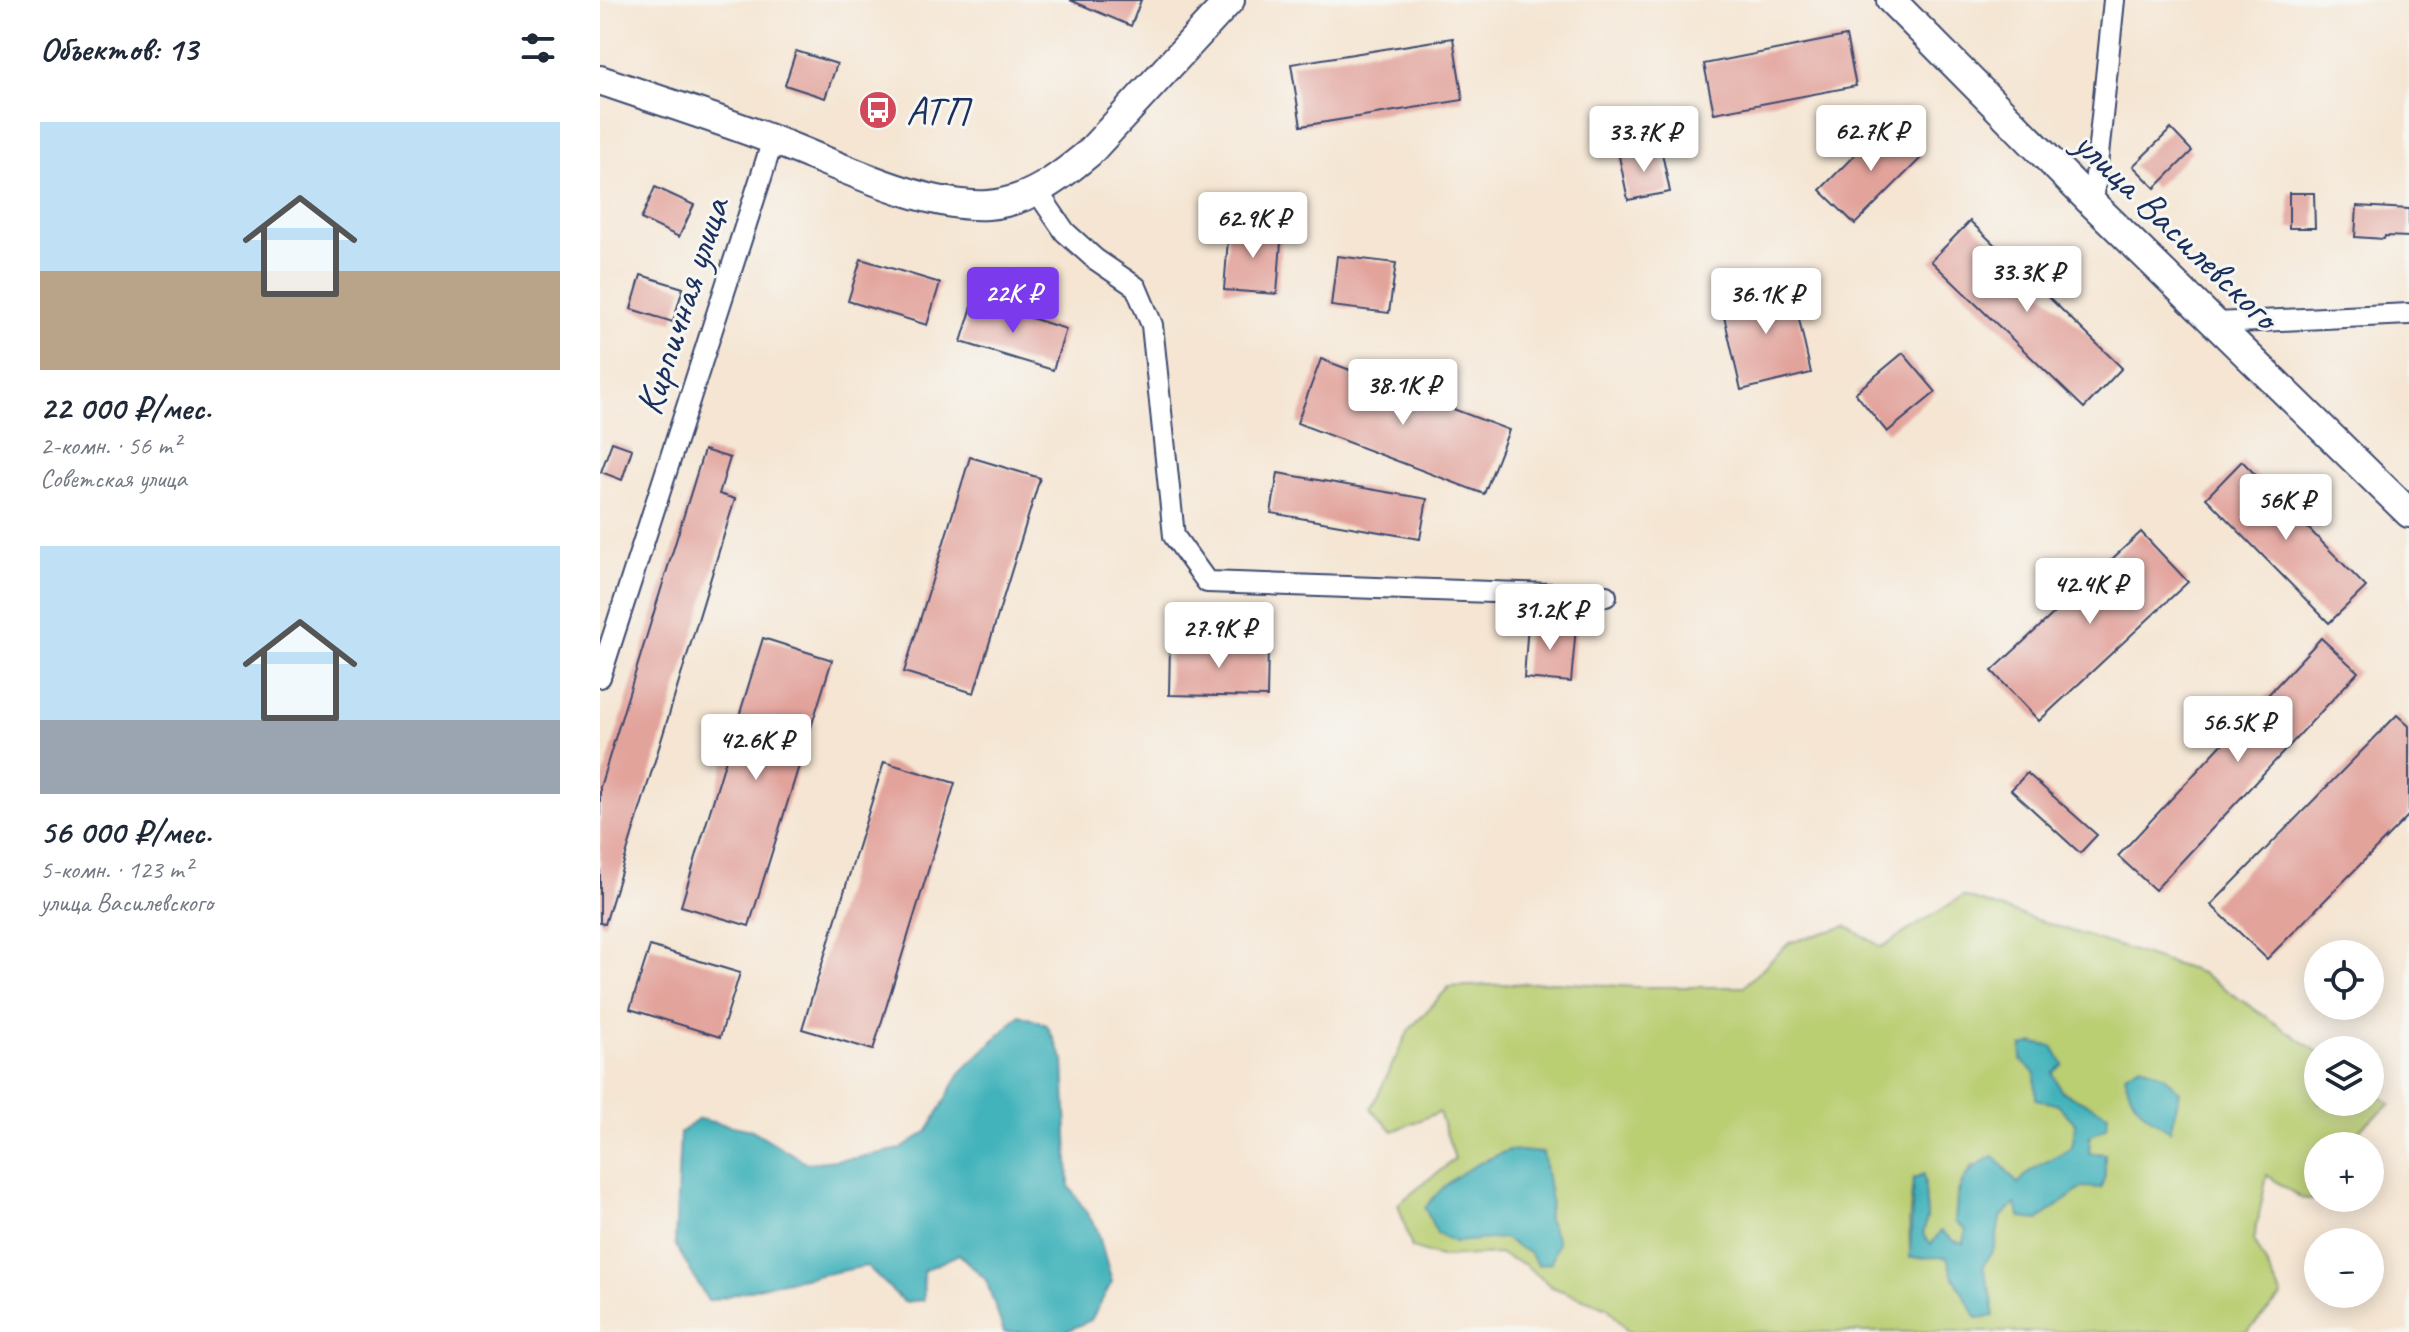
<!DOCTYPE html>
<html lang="ru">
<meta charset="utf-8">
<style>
:root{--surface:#fff;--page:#f6f6f7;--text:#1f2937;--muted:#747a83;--accent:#7c3aed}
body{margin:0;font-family:Caveat,sans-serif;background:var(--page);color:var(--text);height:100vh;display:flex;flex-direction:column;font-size:30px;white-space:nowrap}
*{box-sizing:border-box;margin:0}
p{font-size:26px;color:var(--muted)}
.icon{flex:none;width:44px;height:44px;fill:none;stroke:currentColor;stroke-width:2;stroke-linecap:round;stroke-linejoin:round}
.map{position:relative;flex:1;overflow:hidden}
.panel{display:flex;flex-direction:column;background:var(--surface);width:600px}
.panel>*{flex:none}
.buttons{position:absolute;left:1704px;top:940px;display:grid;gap:16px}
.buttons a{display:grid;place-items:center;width:80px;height:80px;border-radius:50%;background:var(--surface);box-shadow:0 4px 20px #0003;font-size:40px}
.price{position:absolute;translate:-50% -68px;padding:0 18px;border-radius:8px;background:#fff;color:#222;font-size:26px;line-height:52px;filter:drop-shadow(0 2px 4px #0008)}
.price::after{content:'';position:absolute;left:50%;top:48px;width:24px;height:18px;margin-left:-12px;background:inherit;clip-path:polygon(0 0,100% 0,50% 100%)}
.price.on{background:var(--accent);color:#fff}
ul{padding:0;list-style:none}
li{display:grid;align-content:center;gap:16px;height:424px;padding:0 40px}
li span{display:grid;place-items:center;height:248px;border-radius:0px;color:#555}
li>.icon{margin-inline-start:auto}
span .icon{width:144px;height:144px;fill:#fffc;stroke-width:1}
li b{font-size:34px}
h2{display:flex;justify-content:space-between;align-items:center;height:96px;padding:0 40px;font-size:34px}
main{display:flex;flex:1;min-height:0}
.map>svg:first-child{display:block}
.green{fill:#bace72;stroke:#6a7e68;stroke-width:2;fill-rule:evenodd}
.water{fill:#43b3bb;stroke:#2f718c;stroke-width:2}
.building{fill:#e2a39b}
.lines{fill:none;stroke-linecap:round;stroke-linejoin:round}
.street-casing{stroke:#3c4a6f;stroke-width:24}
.secondary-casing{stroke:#3c4a6f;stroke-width:32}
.street{stroke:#fff;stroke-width:20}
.secondary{stroke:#fff;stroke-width:28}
.labels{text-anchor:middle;stroke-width:6;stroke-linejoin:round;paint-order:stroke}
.poi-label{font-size:40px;fill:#1b2f5e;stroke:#f6f6f2;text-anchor:start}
.street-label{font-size:40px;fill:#1b2f5e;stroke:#f6f6f2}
</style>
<main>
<section class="panel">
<h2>Объектов: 13<svg class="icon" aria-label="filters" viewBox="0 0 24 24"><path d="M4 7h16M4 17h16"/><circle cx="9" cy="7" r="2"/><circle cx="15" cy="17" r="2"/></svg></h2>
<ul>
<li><span style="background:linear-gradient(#bfe0f5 60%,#b9a48a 0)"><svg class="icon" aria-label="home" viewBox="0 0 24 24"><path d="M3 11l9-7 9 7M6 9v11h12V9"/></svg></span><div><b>22 000 ₽/мес.</b><p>2-комн. · 56 m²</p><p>Советская улица</p></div></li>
<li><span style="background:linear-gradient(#bfe0f5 70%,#9aa5b1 0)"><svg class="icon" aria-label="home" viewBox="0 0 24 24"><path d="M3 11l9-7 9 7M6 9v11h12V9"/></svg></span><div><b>56 000 ₽/мес.</b><p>5-комн. · 123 m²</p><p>улица Василевского</p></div></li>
</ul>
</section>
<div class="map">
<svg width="1809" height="1332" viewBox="0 0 1809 1332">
<rect width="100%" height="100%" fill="#f6f6f2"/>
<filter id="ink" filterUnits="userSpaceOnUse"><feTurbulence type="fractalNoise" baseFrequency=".0125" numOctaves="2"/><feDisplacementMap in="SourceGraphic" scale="16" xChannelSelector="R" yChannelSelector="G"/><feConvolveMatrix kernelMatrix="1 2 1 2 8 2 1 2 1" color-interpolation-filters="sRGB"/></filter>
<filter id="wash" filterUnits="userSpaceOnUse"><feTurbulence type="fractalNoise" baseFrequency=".006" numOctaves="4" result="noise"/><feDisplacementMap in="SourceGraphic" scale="32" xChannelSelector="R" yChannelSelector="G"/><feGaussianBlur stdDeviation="1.8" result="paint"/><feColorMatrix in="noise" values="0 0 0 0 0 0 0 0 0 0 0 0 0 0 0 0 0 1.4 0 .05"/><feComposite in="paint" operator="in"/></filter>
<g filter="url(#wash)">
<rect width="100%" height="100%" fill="#f5e5d2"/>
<!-- green -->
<path class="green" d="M 1363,896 L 1601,973 L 1718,1052 L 1718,1102 L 1770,1102 L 1770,1089 L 1791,1104 L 1762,1127 L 1749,1146 L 1718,1146 L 1718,1198 L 1736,1198 L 1737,1202 L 1701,1198 L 1667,1175 L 1654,1240 L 1682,1296 L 1647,1332 L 1028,1332 L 1008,1308 L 952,1287 L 924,1264 L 899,1254 L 840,1257 L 812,1248 L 798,1204 L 855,1159 L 839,1112 L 793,1131 L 771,1109 L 809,1030 L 849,987 L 953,982 L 1037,987 L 1143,987 L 1189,943 L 1246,926 L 1282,947 ZM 1435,1073 L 1453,1073 L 1461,1091 L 1508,1115 L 1506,1127 L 1490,1136 L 1489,1153 L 1505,1154 L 1483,1187 L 1438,1220 L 1415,1204 L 1400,1218 L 1395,1246 L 1383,1267 L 1392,1298 L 1377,1318 L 1352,1274 L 1347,1256 L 1310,1257 L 1309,1222 L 1313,1179 L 1324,1175 L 1327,1217 L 1323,1235 L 1331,1245 L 1354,1241 L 1364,1243 L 1366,1230 L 1355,1222 L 1357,1193 L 1372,1165 L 1418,1184 L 1430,1171 L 1472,1147 L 1476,1124 L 1458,1105 ZM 943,1153 L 951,1202 L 947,1217 L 958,1242 L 938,1265 L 929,1253 L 903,1238 Z"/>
<!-- water -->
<g class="water">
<polygon points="420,1015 447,1025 464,1060 469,1186 497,1229 512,1282 491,1320 465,1332 404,1332 386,1280 359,1254 323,1271 324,1300 304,1302 267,1266 173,1284 108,1301 75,1244 80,1133 99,1119 152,1130 207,1163 256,1158 301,1149 328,1131 360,1073"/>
<path d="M 1434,1043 L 1453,1047 L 1463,1064 L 1453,1073 L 1461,1091 L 1508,1114 L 1506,1127 L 1490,1136 L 1489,1153 L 1505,1154 L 1505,1175 L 1501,1188 L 1483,1187 L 1438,1220 L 1421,1218 L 1415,1204 L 1400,1218 L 1395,1246 L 1383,1267 L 1392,1298 L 1394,1316 L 1377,1318 L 1352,1274 L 1347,1257 L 1310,1258 L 1313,1179 L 1324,1174 L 1327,1217 L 1323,1235 L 1331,1244 L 1341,1231 L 1354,1241 L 1364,1243 L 1366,1230 L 1355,1222 C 1358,1187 1360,1171 1394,1156 L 1418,1184 L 1430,1171 L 1472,1147 L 1476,1124 L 1458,1105 L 1436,1099 L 1435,1073 L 1421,1060 L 1422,1046 Z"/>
<path d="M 1541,1065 L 1564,1076 L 1580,1092 L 1570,1131 C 1546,1116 1529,1104 1525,1074 Z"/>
<path d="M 909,1150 L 943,1153 L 951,1202 L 947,1217 L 958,1242 L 951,1263 L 938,1265 L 929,1253 L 903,1238 L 855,1242 L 837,1234 L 825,1208 C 849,1176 873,1165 909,1150 Z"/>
</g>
<g id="blocks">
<!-- building -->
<g class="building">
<polygon points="470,0 541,0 531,26"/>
<polygon points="1246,36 1256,86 1114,113 1104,64"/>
<polygon points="853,38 863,100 701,126 691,64"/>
<polygon points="196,51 237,64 225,98 185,85"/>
<polygon points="1287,122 1322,157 1255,224 1220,190"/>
<polygon points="1571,129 1592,151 1555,188 1533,166"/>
<polygon points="1061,148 1070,192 1028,200 1019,156"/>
<polygon points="55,187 94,205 79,237 41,219"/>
<polygon points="1689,193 1714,193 1715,228 1689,228"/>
<polygon points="1757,206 1809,209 1809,237 1785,236 1784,239 1755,237"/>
<polygon points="1370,221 1522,368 1484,408 1331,261"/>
<polygon points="629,226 682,229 677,294 624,290"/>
<polygon points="737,256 796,263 789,313 731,306"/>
<polygon points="261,259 340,283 327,325 248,301"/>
<polygon points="41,275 83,288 73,322 31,309"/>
<polygon points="1191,283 1211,373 1141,390 1120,299"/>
<polygon points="374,300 466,329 453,370 361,342"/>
<polygon points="1303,353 1336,392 1287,432 1255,393"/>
<polygon points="721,359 909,430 884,494 697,423"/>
<polygon points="12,442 32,449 22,480 1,472"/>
<polygon points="104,450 130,458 119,494 135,499 5,924 0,923 0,787"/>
<polygon points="370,457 440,478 374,693 304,672"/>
<polygon points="1642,461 1766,587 1729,623 1606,498"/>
<polygon points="678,473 827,499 820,539 671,513"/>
<polygon points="1541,532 1588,582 1439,721 1392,671"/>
<polygon points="928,623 976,627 971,682 924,678"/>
<polygon points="163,638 232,660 149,926 81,906"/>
<polygon points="1721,638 1758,672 1555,890 1518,856"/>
<polygon points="570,643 668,644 667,697 569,695"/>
<polygon points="1797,715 1809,726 1809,815 1667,959 1611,905"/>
<polygon points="284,762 355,783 273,1050 202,1029"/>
<polygon points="1427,773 1497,835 1480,853 1411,790"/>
<polygon points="50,946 140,973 120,1037 30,1009"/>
</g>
</g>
</g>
<g filter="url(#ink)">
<use href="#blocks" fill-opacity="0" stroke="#3c4a6f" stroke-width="2"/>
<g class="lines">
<!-- street casing -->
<g class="street-casing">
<g id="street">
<polyline points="437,191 465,232 495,259 536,287 552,325 574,536 607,582 1006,596"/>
<polyline points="1493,204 1514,0"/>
<polyline points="1616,323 1809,314"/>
<polyline points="0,677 173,140"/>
</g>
</g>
<!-- secondary casing -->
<g class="secondary-casing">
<g id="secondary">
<polyline points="1291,0 1493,204 1809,513"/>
<path d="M 0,80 C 58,100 116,118 173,140 C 234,163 324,209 388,205 C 428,202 459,178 489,153 L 630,0"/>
</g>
</g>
<!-- street -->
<use href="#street" class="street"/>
<!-- secondary -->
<use href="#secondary" class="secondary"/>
</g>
</g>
<!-- icons -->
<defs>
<g id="bus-disc" transform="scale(2)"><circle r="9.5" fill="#d1495b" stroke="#f6f6f2"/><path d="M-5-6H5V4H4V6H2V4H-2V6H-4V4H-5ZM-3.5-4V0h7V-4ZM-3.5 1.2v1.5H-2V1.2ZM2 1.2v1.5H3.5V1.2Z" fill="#fff"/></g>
</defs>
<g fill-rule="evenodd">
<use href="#bus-disc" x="278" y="110"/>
</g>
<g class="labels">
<!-- poi labels -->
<g class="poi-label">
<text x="306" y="124">АТП</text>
</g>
<!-- street labels -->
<g class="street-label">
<text transform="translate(1577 229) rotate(44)" y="14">улица Василевского</text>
<text transform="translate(81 306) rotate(-72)" y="14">Кирпичная улица</text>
</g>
</g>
</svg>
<div class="buttons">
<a><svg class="icon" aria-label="locate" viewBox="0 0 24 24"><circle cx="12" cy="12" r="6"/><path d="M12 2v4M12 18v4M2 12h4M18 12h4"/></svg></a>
<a><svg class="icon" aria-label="layers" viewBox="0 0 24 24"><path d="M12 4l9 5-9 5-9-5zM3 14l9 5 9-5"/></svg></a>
<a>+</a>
<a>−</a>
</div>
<b class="price" style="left:1271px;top:173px">62.7K ₽</b>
<b class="price" style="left:1044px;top:174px">33.7K ₽</b>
<b class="price" style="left:653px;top:260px">62.9K ₽</b>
<b class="price" style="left:1427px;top:314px">33.3K ₽</b>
<b class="price on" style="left:413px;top:335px">22K ₽</b>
<b class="price" style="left:1166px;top:336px">36.1K ₽</b>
<b class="price" style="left:803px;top:427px">38.1K ₽</b>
<b class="price" style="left:1686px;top:542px">56K ₽</b>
<b class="price" style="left:1490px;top:626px">42.4K ₽</b>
<b class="price" style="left:950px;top:652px">31.2K ₽</b>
<b class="price" style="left:619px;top:670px">27.9K ₽</b>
<b class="price" style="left:1638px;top:764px">56.5K ₽</b>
<b class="price" style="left:156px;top:782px">42.6K ₽</b>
</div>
</main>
